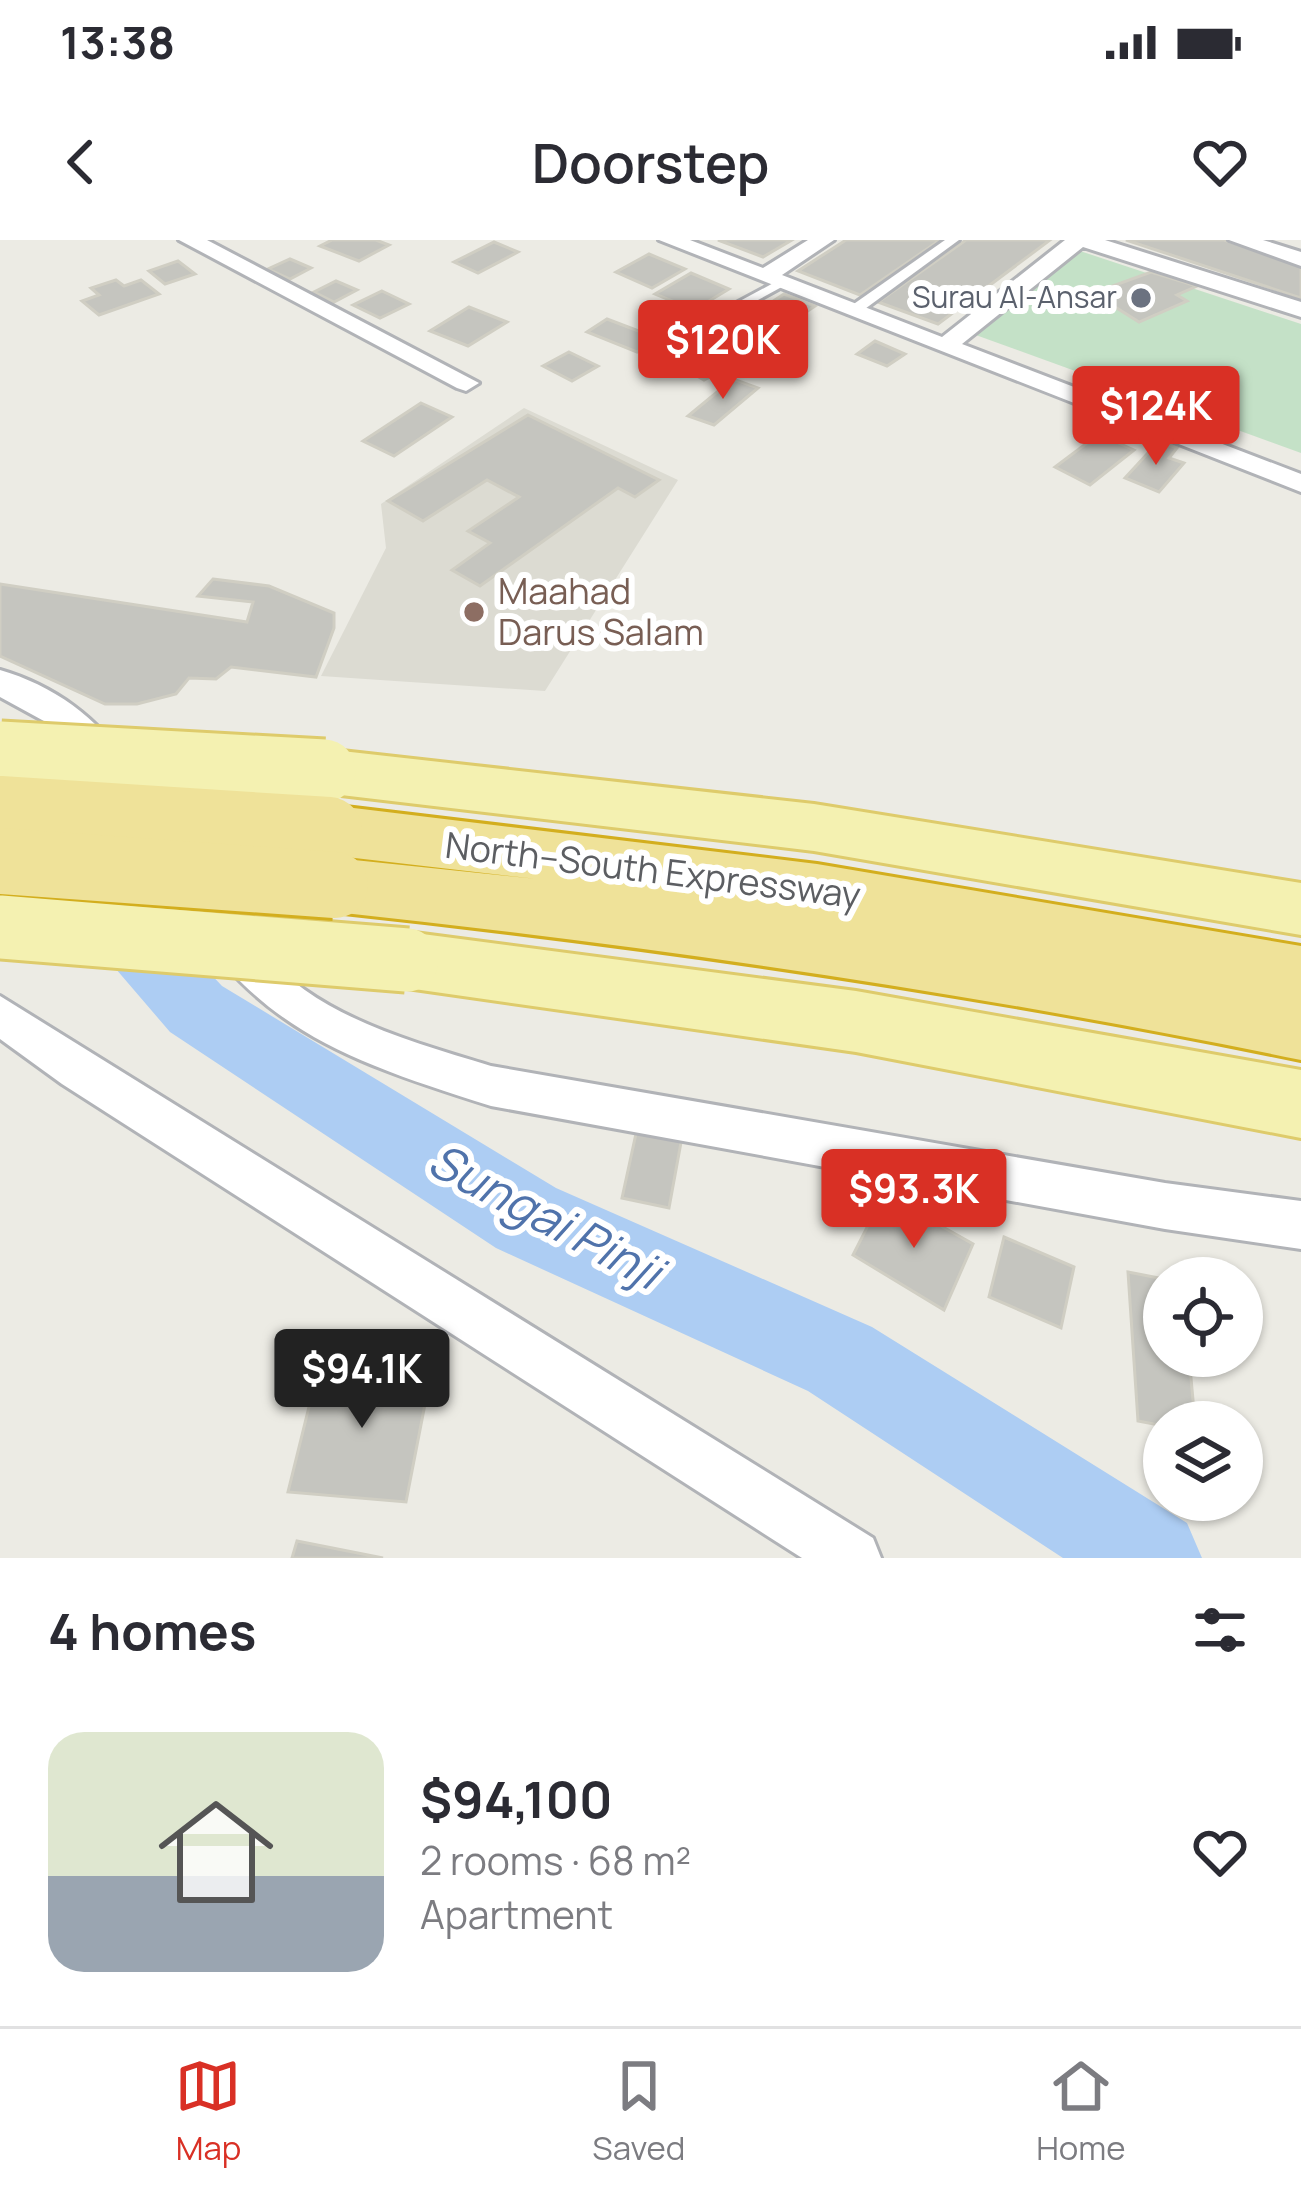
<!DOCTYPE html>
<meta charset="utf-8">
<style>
:root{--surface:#fff;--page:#f7f7f7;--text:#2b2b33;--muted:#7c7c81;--line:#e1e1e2;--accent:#d93025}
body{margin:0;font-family:Manrope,sans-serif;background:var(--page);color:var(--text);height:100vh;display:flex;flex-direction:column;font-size:45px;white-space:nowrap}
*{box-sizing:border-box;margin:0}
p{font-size:39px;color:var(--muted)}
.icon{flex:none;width:66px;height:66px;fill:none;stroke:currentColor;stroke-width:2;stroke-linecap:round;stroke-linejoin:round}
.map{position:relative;height:1318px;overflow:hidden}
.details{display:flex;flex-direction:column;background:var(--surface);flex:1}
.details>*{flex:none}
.controls{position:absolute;left:1143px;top:1017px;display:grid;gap:24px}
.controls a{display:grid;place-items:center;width:120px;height:120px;border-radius:50%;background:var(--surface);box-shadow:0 3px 9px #0004;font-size:60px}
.price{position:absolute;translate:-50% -102px;padding:0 27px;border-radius:12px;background:var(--accent);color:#fff;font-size:39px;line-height:78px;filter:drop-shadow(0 3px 6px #0008)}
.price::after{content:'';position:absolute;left:50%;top:72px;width:36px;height:27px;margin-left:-18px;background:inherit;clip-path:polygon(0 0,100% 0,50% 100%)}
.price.active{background:#222;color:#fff}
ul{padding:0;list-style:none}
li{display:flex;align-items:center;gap:36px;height:300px;padding:0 48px}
li span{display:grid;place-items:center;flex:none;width:336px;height:240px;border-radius:36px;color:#555}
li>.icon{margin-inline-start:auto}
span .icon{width:144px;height:144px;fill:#fffc;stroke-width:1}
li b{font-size:51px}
h2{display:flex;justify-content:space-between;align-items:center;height:144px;padding:0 48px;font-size:51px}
.status{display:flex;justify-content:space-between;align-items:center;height:84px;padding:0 60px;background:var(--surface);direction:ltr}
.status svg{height:33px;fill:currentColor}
header{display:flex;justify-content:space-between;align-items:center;height:156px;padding:0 48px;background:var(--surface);font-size:54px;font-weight:600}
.menu{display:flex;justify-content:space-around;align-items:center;height:168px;border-top:3px solid var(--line);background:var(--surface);font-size:33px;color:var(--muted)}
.menu a{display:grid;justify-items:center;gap:6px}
.menu .active{color:var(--accent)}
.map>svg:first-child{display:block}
.education{fill:#dcdbd2}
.green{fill:#c4e1c7}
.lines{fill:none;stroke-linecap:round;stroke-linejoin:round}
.river{fill:#adcdf3;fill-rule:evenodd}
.building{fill:#c5c5bf;stroke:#d0cec3;stroke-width:3}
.service-casing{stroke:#b1b3b7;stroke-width:6}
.minor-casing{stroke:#b1b3b7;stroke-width:6}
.primary-casing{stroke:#decb6b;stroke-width:6}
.motorway-casing{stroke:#d3ae1e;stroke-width:6}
.service{fill:#fff;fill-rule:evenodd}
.minor{fill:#fff;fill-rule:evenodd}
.primary{fill:#f4f1b1;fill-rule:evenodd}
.motorway{fill:#efe299;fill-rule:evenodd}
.primary-bridge-casing{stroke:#decb6b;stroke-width:69;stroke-linecap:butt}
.motorway-bridge-casing{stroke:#d3ae1e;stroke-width:72;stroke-linecap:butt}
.primary-bridge{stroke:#f4f1b1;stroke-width:63}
.motorway-bridge{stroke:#efe299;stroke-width:66}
.worship-dot{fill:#6b7280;stroke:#fff;stroke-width:4.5}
.education-dot{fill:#8d6e63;stroke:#fff;stroke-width:4.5}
.labels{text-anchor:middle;stroke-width:12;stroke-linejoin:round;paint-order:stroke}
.far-worship-label{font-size:30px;fill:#5b616d;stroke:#fff;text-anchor:end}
.education-label{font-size:36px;fill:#785e54;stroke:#fff;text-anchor:start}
.street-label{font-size:36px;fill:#5c5e62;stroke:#fff}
.near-water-label{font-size:48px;font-style:italic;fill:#5073ab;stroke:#fff}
</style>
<div class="status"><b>13:38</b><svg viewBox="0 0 49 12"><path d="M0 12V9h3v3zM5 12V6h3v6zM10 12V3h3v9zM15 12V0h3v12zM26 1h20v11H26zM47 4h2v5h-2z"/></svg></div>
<header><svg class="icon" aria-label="back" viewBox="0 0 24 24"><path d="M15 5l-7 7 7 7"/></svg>Doorstep<svg class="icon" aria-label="heart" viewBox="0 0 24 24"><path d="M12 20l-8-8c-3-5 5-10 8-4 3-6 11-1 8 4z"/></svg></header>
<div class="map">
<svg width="1301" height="1318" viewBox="0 0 1301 1318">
<rect width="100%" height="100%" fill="#ecebe4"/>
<!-- education -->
<polygon class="education" points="524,168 678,240 545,451 321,436 386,308 381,264"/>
<!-- green -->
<polygon class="green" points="1080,11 1301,84 1301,213 973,94"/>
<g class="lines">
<!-- river -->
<polygon class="river" points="36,565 59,573 222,746 556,948 872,1087 1187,1283 1202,1318 1063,1318 808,1151 496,1008 170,792 13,609 3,591 13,573"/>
</g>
<!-- building -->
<g class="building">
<polygon points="332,0 376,0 389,5 359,21 320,6"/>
<polygon points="718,0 792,0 763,17"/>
<polygon points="846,0 940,0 860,55 798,31"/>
<polygon points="966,0 1050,0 938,84 878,62"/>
<polygon points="1126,0 1224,0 1301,23 1301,58"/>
<polygon points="494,2 518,12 478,33 454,22"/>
<polygon points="649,14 685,29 652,48 616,32"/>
<polygon points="290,19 311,28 290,39 268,29"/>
<polygon points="178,21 195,34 165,44 149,31"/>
<polygon points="1151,32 1197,46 1177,55 1187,61 1139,82 1093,53"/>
<polygon points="691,33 729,49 694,70 655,54"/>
<polygon points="116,40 124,46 141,40 159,54 99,75 82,61 99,55 91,48"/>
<polygon points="336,41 357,50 334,62 314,52"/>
<polygon points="382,51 409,64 380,78 353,65"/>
<polygon points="784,54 815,66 803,74 772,62"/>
<polygon points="768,63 790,77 769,86 746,72"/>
<polygon points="469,67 507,82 468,106 430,91"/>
<polygon points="734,75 756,88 715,106 694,93"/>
<polygon points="607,79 657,98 637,112 587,92"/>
<polygon points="672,100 695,112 677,121 654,109"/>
<polygon points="875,101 905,114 887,126 857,114"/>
<polygon points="738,102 757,112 704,140 685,129"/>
<polygon points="569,112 598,126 572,141 543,126"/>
<polygon points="733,139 758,148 714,185 688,176"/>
<polygon points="421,163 452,177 394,216 363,201"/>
<polygon points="528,175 659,240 635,257 618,248 480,346 452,330 490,303 468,291 519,257 487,240 423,281 388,261"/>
<polygon points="1099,194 1134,210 1090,245 1055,227"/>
<polygon points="1159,201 1177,208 1169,218 1184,223 1159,252 1125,238"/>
<polygon points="213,339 269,346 334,373 334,388 316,437 231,427 216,439 189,438 176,454 137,464 105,464 0,416 0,344 247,382 253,362 198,356"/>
<polygon points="637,889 682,897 669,968 622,958"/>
<polygon points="884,954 973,1004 944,1070 853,1015"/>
<polygon points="1004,997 1074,1027 1061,1088 989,1057"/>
<polygon points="1128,1032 1164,1039 1164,1116 1189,1116 1195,1182 1164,1182 1164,1186 1138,1181"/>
<polygon points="321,1118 432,1128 406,1262 288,1252"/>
<polygon points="297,1301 383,1318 292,1318"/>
</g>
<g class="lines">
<!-- service casing -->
<g class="service-casing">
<g id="service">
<polygon points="945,0 959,0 858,74 848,74 848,68"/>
<polygon points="779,40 789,43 687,99 675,96"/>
</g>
</g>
<!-- minor casing -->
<g class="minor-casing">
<g id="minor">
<polygon points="179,0 207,0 479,143 466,151 457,148"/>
<polygon points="659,0 690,0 763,28 808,0 834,0 782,35 942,97 1065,0 1105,0 1301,62 1301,77 1083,7 962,104 1301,234 1301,252"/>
<polygon points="1229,0 1263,0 1301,12 1301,26"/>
<path d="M 0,430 C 52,445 102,479 128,527 L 123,537 L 110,540 L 97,537 L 64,492 L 0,457 Z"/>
<path d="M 178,610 L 191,614 C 215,647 235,682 262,712 C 320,778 410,801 491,826 L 1165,943 L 1301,961 L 1301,1009 L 1165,989 L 491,866 C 332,816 239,782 159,625 L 165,614 Z"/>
<polygon points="0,756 873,1298 881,1318 802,1318 62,844 0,799"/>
</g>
</g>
<!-- primary casing -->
<g class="primary-casing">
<g id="primary">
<polygon points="324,509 814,564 1301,643 1301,695 814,611 324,553 304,546 295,531 304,516"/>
<polygon points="407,692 856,751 1301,830 1301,898 856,812 407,748 384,740 374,720 384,700"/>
</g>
</g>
<!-- motorway casing -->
<g class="motorway-casing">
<path id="motorway" d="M 329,565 L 817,624 L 1301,706 L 1301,820 C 981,754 660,707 335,672 L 312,664 L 302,645 L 312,626 L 335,618 L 537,639 L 329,615 L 307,608 L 298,590 L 307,572 Z"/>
</g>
<!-- service -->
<use href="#service" class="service"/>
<!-- minor -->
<use href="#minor" class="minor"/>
<!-- primary -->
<use href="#primary" class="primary"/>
<!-- motorway -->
<use href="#motorway" class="motorway"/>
<!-- primary-bridge casing -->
<g class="primary-bridge-casing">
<g id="primary-bridge">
<polyline points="0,513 324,531"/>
<polyline points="0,687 407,720"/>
</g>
</g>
<!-- motorway-bridge casing -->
<g class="motorway-bridge-casing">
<g id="motorway-bridge">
<polyline points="0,569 329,590"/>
<polyline points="0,621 335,645"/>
</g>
</g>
<!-- primary-bridge -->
<use href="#primary-bridge" class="primary-bridge"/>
<!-- motorway-bridge -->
<use href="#motorway-bridge" class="motorway-bridge"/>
</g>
<!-- markers -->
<circle class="worship-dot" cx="1141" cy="58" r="12"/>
<circle class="education-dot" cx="474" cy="372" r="12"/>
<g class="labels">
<!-- far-worship labels -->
<g class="far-worship-label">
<text x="1117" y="68">Surau Al-Ansar</text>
</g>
<!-- education labels -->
<g class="education-label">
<text x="498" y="364">Maahad<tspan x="498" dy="41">Darus Salam</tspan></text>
</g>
<!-- street labels -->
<g class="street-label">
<text transform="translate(653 630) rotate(7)" y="13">North–South Expressway</text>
</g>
<!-- near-water labels -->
<g class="near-water-label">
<text transform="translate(545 976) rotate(28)" y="17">Sungai Pinji</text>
</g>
</g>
</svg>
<div class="controls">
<a><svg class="icon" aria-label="locate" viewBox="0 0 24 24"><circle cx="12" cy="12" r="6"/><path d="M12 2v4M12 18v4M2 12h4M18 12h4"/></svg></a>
<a><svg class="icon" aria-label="layers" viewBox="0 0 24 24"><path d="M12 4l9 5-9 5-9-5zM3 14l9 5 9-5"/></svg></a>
</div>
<b class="price" style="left:723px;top:162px">$120K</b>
<b class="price" style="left:1156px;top:228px">$124K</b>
<b class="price" style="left:914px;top:1011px">$93.3K</b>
<b class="price active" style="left:362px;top:1191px">$94.1K</b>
</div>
<section class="details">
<h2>4 homes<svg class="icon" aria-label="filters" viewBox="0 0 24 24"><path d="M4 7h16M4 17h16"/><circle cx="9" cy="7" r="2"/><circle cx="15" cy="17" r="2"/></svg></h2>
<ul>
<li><span style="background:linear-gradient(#dfe7d0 60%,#9aa5b1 0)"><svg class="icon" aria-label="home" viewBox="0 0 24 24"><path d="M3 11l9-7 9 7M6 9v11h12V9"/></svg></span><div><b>$94,100</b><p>2 rooms · 68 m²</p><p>Apartment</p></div><svg class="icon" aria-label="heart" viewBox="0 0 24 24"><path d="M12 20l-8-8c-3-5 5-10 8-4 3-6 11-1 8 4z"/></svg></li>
</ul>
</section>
<nav class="menu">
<a class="active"><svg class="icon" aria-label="map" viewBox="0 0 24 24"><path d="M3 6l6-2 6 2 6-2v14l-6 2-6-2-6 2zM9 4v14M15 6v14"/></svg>Map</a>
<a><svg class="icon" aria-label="saved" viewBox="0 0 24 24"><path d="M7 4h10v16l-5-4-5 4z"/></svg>Saved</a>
<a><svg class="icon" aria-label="home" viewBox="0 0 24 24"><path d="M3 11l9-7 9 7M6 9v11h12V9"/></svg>Home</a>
</nav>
